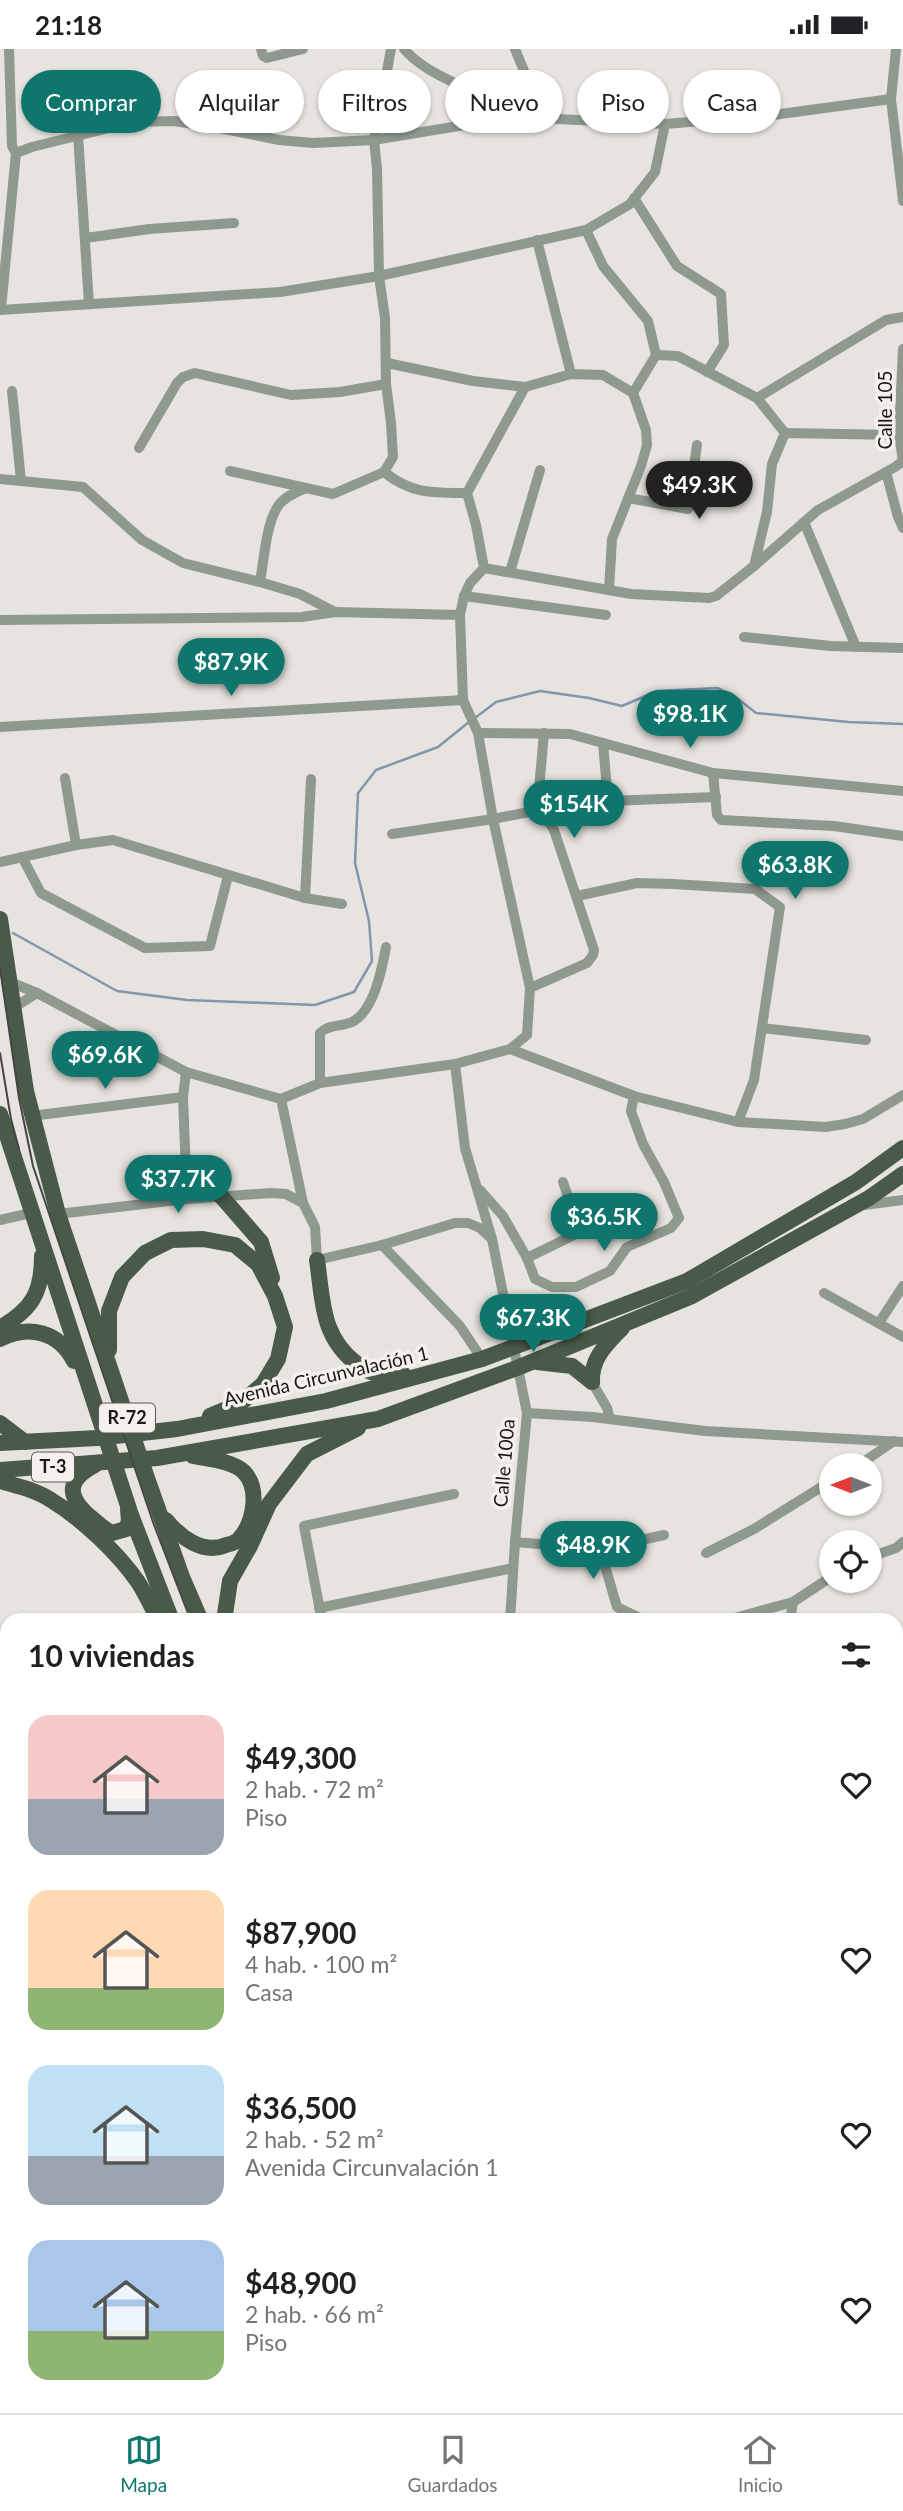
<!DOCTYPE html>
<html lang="es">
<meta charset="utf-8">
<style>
:root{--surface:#fff;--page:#f2f2f2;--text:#202124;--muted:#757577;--line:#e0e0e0;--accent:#0f766e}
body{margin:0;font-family:Lato,sans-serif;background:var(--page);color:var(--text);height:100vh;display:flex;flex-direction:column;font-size:26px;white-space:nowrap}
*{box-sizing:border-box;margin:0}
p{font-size:23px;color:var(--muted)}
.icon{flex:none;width:38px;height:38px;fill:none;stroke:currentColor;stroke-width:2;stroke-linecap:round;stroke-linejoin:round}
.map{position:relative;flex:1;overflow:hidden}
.details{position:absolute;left:0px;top:1564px;width:903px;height:800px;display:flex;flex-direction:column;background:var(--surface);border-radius:21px 21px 0 0;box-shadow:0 2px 5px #0004}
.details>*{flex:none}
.hud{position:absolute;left:21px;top:21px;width:861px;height:63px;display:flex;gap:14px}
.needle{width:46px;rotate:270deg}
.buttons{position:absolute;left:819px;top:1404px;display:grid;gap:14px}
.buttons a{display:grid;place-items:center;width:63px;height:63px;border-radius:50%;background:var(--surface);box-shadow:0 2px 5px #0004;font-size:35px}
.price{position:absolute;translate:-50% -60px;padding:0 16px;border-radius:24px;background:var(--accent);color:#fff;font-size:23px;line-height:46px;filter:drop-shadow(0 2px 4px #0008)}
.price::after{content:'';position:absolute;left:50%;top:42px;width:21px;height:16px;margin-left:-10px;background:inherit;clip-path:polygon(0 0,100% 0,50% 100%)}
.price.selected{background:#222;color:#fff}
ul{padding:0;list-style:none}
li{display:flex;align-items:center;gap:21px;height:175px;padding:0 28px}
li span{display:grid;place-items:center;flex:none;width:196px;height:140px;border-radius:21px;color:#555}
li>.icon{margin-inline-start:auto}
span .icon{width:84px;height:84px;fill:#fffc;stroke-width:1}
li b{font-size:30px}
h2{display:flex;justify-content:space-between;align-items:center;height:84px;padding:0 28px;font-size:30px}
.chip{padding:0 24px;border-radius:32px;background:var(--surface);box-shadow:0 2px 5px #0004;font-size:24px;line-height:63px}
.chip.selected{background:var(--accent);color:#fff}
.status{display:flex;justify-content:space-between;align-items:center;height:49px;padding:0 35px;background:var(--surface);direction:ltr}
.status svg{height:19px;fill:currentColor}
.tab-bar{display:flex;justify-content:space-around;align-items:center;height:98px;border-top:2px solid var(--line);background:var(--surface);font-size:19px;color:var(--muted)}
.tab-bar a{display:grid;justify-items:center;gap:4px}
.tab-bar .selected{color:var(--accent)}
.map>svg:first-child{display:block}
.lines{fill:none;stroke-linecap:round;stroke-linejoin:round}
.stream{stroke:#8296ae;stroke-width:2.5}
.street{stroke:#8f998e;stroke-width:10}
.primary{stroke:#4a5a48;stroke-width:16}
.tram{stroke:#464543;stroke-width:2}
.labels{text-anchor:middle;stroke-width:7;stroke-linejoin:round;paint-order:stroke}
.shield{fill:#f4f1ec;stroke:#5b5957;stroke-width:2}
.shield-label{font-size:18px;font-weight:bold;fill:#191817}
.street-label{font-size:19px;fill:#191817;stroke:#f4f1ec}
</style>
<div class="status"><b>21:18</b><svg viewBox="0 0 49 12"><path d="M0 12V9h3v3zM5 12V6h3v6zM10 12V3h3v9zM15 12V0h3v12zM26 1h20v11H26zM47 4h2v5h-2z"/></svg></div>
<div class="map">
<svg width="903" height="2364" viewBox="0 0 903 2364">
<rect width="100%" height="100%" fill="#e7e4df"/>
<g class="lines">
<!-- stream -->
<g class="stream">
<polyline points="475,669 496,653 540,642 589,649 622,657 657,642 718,639 737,649 756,664 848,673 903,675"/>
<polyline points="13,884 117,942 187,951 315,956 354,943 372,912 369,872 355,814 358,744 376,721 438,698 469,673"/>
<polyline points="896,1684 903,1685"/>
<polyline points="0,1795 7,1794"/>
<polyline points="0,2102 7,2102"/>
<polyline points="896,2159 903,2160"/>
</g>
<!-- street -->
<g class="street">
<polyline points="261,0 263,7 267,9 303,0"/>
<path d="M 404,0 C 424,23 454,32 480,47 C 491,54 502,61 513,68"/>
<polyline points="515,0 543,68"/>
<polyline points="896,0 891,50 903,152"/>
<polyline points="78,86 89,255"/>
<polyline points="16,104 32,98 133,73 174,72 220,79 279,91 313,94 374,91 513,68 665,75 773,66 891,50"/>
<polyline points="634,149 677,217 721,245 724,296 707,323"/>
<polyline points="586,181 603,217 648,272 656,306 633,344"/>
<polyline points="86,189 149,180 234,174"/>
<polyline points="537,191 571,325"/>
<polyline points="1,260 16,104 12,97 9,0"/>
<polyline points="0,261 280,243 379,227 586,181 630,155 655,123 665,75"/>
<polyline points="656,306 678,307 757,349 785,384"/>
<polyline points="387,314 473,332 525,338 571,325 603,326 633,344 646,381 647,396 641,417 612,490 609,541"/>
<polyline points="12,342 21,432"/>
<polyline points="757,349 886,271 903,268"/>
<polyline points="139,399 177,334 183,328 195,324 291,346 340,343 386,335"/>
<polyline points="230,422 333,445 384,423 393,408 391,374 386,335 385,269 379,227 377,120 374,91 391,0"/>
<path d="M 384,423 C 411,445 433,444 467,444 L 525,338"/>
<polyline points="886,423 898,468 903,479"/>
<polyline points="0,430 83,438 142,491 183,514 260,533 300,545 335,563"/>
<polyline points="628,449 688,460 697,396"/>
<polyline points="804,473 856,598"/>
<polyline points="754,517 767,463 772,415 785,384 899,386"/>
<polyline points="484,519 631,545 709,549 716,547 754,517 818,461 895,418 903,412 899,386 903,300"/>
<polyline points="510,523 540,421"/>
<path d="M 260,533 C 264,511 266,475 278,457 C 284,448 296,443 306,439"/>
<polyline points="464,547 606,566"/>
<polyline points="0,571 302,568 335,563 460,566"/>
<polyline points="744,588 831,597 903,599"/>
<polyline points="0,678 463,651"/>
<polyline points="478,684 570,685 713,724 903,742"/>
<polyline points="603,694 608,752 716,748"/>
<polyline points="713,724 717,766 721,771 834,777 903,787"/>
<polyline points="65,729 76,796"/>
<polyline points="537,762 544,684"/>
<polyline points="392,785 493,770 534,762 547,770 554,781 594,901 593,906 587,914 530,939"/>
<polyline points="22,808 41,844 145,899 210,897 228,827"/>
<polyline points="0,813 76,796 113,791 305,849 342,855"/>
<polyline points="577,847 637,834 673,835 755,840 780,858 754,1031 738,1073"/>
<polyline points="305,849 311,730"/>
<polyline points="10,933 37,944 13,959"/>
<polyline points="37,944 186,1023 281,1050 303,1154 315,1178 317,1211 382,1196 455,1174 468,1174 480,1179 492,1190"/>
<polyline points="762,979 866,991"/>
<polyline points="510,1000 634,1047 738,1073 826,1078 845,1075 863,1070 903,1046"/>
<polyline points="455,1015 465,1099 492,1190 527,1364 515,1493 510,1572"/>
<polyline points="186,1023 183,1048 187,1150"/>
<path d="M 320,1034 L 320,984 C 329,975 341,978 352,973 C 374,962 382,920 386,898"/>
<polyline points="281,1050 320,1034 455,1015 510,1000 527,986 530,939 493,770 478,684 463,651 460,566 464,547 470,534 484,519 476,476 467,444"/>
<polyline points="31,1067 183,1048"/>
<polyline points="480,1141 503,1167 527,1209 580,1183 563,1133"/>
<polyline points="864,1156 903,1151"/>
<polyline points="58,1165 187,1150 271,1144 286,1145 303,1154"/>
<polyline points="0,1171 31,1164"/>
<polyline points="382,1196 460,1277 482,1310"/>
<polyline points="527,1209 535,1230 552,1238 576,1238 610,1222 627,1198 671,1179 679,1169 664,1133 643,1095 631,1062 634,1047"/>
<polyline points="824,1244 903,1288"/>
<polyline points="879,1274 903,1237"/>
<polyline points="592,1333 607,1359 610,1370"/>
<polyline points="527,1364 593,1368 705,1382 903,1393"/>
<polyline points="859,1416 894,1392"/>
<polyline points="515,1493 600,1500 617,1558 640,1569 658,1572"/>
<polyline points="600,1500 664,1486"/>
<polyline points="706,1504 754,1480 831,1432"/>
<polyline points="870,1508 896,1499 903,1493"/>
<polyline points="319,1559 513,1519"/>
<polyline points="322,1572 304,1477 454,1445"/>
<polyline points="701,1572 731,1570 793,1553 831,1528"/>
<polyline points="790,1572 793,1553"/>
<path d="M 899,1746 C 898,1770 893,1810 903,1830"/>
<polyline points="0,1841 7,1840"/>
<polyline points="896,1955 903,1960"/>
<polyline points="896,2078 903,2095"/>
<polyline points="0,2151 7,2151"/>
<polyline points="0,2294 7,2330"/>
<polyline points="90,2357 92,2364"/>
<polyline points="351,2357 351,2364"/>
<polyline points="464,2357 467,2364"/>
<polyline points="872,2357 873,2364"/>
</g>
<!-- primary -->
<g class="primary">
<polyline points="0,870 26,1042 58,1165 146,1426 182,1528 201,1572"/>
<polyline points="0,1065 131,1466 172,1572"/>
<polyline points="221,1147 261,1193 272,1229"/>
<path d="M 317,1211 C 323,1252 321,1288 357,1315 C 371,1326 385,1328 403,1325"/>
<path d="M 0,1279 C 32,1260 42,1244 42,1207"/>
<path d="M 0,1290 C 29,1275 59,1283 74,1312"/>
<polyline points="109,1301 109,1262 122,1228 145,1204 171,1191 203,1190 235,1196 258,1215 275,1247 285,1278 278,1310 263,1335 241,1354 210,1367"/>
<polyline points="537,1313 572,1317 592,1333"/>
<path d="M 592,1333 C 591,1309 606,1296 622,1279"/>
<polyline points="0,1374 25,1393"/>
<polyline points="0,1394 98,1389 177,1380 326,1352 482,1310 687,1232 856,1133 903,1099"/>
<path d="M 95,1416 C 67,1431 66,1446 89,1467 C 97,1473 103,1480 112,1484 L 126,1480 L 129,1472 L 128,1460"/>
<polyline points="0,1421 157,1409 378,1370 517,1319 692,1247 869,1149 903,1125"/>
<path d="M 0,1432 C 17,1437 36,1441 51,1451 C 82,1470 118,1504 138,1533 C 146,1545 152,1559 159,1572"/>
<path d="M 166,1471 C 180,1488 203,1506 226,1496 C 231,1495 237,1493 240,1489 C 254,1473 260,1440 244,1423 C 233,1412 208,1410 193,1407"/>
<polyline points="224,1572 230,1532 250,1497 269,1455 307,1405 358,1379"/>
<polyline points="534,2357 537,2364"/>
<polyline points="562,2357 565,2364"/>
</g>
<!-- tram -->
<g class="tram">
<polyline points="0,919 19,1049 33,1117 154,1476 191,1572"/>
<polyline points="0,1004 11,1070 19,1100"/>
<polyline points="541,2357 544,2364"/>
<polyline points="554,2357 557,2364"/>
</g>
</g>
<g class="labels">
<!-- shield labels -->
<g class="shield">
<rect x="99" y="1354.5" width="56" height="29" rx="5"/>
<rect x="32" y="1403.5" width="42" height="29" rx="5"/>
</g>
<g class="shield-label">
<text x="127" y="1375">R-72</text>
<text x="53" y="1424">T-3</text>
</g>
<!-- street labels -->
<g class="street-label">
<text transform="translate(885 361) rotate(-90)" y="7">Calle 105</text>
<text transform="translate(326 1327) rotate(-13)" y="7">Avenida Circunvalación 1</text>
<text transform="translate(504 1414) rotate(-85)" y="7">Calle 100a</text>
</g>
</g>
</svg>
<div class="buttons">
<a><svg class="needle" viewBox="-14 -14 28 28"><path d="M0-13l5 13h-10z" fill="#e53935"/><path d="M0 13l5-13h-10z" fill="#757577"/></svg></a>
<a><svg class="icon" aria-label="locate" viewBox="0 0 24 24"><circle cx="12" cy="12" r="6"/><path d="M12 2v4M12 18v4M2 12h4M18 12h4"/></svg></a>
</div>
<b class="price selected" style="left:699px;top:472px">$49.3K</b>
<b class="price" style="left:231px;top:649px">$87.9K</b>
<b class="price" style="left:690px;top:701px">$98.1K</b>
<b class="price" style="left:574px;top:791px">$154K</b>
<b class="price" style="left:795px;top:852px">$63.8K</b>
<b class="price" style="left:105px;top:1042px">$69.6K</b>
<b class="price" style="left:178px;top:1166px">$37.7K</b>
<b class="price" style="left:604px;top:1204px">$36.5K</b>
<b class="price" style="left:533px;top:1305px">$67.3K</b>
<b class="price" style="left:593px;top:1532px">$48.9K</b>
<div class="hud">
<a class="chip selected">Comprar</a>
<a class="chip">Alquilar</a>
<a class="chip">Filtros</a>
<a class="chip">Nuevo</a>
<a class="chip">Piso</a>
<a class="chip">Casa</a>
</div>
<section class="details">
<h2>10 viviendas<svg class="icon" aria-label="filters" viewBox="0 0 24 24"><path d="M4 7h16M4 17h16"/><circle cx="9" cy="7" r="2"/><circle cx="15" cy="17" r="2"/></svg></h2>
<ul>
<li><span style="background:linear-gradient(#f6c9c9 60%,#9aa5b1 0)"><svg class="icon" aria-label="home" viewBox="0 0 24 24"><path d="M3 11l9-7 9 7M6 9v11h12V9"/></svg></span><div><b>$49,300</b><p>2 hab. · 72 m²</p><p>Piso</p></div><svg class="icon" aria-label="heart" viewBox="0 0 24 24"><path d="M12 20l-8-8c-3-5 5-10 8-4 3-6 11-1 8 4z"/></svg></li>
<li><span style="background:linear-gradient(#ffd9b3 70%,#8fb573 0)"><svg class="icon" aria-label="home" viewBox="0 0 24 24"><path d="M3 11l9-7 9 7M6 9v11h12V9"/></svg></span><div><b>$87,900</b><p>4 hab. · 100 m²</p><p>Casa</p></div><svg class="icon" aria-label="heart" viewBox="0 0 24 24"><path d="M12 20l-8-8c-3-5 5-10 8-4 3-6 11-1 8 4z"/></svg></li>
<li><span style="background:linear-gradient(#bfe0f5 65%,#9aa5b1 0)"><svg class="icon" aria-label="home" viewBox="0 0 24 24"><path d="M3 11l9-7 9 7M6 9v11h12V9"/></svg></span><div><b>$36,500</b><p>2 hab. · 52 m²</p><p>Avenida Circunvalación 1</p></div><svg class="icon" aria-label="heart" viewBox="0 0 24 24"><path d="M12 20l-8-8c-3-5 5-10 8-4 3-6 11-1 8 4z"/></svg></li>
<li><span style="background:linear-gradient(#a9c7e8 65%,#8fb573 0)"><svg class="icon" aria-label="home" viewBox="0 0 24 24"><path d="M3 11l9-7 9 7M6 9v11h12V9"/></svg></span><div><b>$48,900</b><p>2 hab. · 66 m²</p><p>Piso</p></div><svg class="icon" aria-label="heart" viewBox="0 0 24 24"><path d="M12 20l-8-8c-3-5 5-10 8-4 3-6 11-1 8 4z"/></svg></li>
</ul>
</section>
</div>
<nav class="tab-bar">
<a class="selected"><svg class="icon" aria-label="map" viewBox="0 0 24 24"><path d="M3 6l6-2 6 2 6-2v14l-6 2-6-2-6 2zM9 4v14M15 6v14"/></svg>Mapa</a>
<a><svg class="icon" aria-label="saved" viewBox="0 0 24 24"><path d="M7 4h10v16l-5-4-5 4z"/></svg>Guardados</a>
<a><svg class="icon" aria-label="home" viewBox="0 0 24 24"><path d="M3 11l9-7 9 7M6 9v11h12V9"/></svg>Inicio</a>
</nav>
